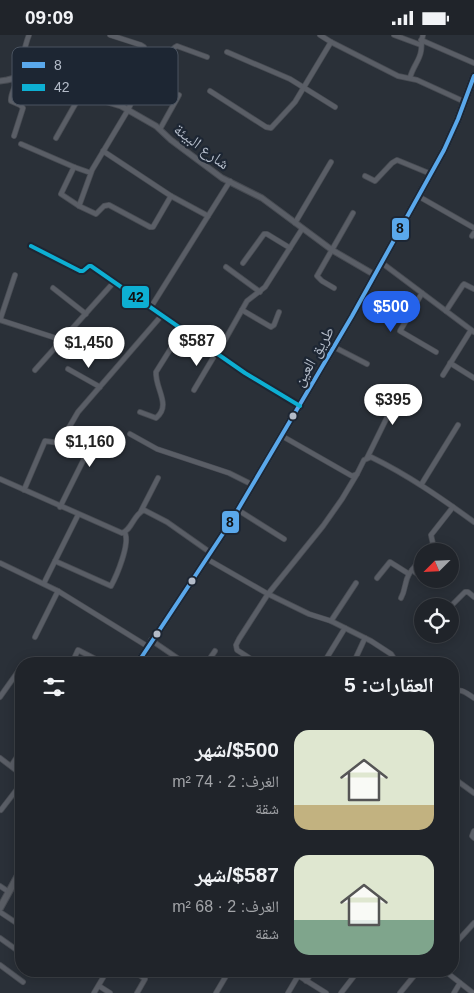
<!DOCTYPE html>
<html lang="ar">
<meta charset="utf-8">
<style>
:root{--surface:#20242a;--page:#282c32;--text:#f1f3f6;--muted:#a2a4a8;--line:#3d4147;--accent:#2563eb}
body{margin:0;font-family:Arial,"Noto Naskh Arabic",sans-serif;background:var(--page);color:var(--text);direction:rtl;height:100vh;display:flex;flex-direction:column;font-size:19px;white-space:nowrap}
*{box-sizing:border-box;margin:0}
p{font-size:16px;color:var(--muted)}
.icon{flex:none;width:28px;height:28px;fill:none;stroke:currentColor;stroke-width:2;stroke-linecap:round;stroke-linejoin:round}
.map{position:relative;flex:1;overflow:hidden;direction:ltr}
.details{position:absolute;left:15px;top:622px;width:444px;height:320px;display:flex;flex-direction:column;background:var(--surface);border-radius:20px;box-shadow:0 2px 12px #0003,0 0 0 1px var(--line);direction:rtl}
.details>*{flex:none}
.needle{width:32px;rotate:246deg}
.tools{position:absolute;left:414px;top:508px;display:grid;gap:10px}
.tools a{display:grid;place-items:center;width:45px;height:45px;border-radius:50%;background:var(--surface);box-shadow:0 2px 12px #0003,0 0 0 1px var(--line);font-size:25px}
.price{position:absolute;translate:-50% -42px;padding:0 11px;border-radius:18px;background:#fff;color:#222;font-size:16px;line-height:32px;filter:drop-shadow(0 1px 2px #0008)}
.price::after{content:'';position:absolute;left:50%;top:30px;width:15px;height:11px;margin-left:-8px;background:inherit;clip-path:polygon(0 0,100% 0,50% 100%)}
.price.on{background:var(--accent);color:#fff}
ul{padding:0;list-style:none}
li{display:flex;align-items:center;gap:15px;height:125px;padding:0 25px}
li span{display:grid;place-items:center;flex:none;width:140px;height:100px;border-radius:15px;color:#555}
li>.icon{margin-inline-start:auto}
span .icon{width:60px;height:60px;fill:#fffc;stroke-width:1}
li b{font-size:21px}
h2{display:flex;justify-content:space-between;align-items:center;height:60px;padding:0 25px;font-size:21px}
.status{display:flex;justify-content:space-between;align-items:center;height:35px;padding:0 25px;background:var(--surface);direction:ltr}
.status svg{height:14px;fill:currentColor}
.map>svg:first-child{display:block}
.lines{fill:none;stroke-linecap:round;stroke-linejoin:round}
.minor-casing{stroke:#484c53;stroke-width:6}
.tertiary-casing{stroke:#484c53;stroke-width:7}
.secondary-casing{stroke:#484c53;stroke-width:8}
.minor{stroke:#5a5e66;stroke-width:4.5}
.tertiary{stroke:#5a5e66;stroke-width:5}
.secondary{stroke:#595d64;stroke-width:6}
.bus-1-casing{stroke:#1d2633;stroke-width:8}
.bus-2-casing{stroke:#1d2633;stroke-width:8}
.bus-1{stroke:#5aa8eb;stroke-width:4}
.bus-2{stroke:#0dafd3;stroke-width:4}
.bus-dot{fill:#b4bcc9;stroke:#1d2633;stroke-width:2}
.labels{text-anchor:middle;stroke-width:4.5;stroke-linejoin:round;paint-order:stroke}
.street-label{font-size:16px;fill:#b4bcc9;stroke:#1d2633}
.key{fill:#1d2633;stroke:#4a5360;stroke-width:1}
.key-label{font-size:14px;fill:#b4bcc9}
.line-badge{stroke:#1d2633;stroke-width:2}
.pale-badge-label{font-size:14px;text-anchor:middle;font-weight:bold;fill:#111}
</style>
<div class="status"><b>09:09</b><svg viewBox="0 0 49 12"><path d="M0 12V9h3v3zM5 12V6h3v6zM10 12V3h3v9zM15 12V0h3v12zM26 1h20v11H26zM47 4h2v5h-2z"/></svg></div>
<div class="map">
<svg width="474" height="958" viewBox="0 0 474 958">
<rect width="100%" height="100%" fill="#2a3038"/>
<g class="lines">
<!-- minor casing -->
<g class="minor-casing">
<g id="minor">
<polyline points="320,0 331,7 398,41 417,45 465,67"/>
<polyline points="394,0 421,10"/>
<polyline points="421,5 474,28"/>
<polyline points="227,17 290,44 335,72"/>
<path d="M 144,22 L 163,30 C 170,25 169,14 177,11 L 207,22"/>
<path d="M 410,43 C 412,33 420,25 421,16 C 422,10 421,6 423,0"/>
<polyline points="210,56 266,92 271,93 295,67 331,7"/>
<polyline points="160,94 179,60"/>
<path d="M 14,101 L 23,73 L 20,70 L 11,66 C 10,59 16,51 18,43 C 23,29 23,14 29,0"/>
<polyline points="56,103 81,59"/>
<polyline points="21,109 74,132"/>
<polyline points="91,138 74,132 61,159 79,171 91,138 92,135 128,75 133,64 146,17 144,12 141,10 110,0"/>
<polyline points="365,141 375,146 392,128 397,125 431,139"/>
<polyline points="171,161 208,181"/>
<polyline points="418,161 474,193"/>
<polyline points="79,171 96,179 104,171 109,170 150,192 153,192 171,161 103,116"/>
<polyline points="295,188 331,127"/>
<polyline points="472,201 474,198"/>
<polyline points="31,211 80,236 83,236 89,231 91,231 245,338 300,371"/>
<polyline points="243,228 264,199 267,199 290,213"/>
<polyline points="382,228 474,297"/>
<polyline points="226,232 260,257"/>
<polyline points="53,253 86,279"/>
<polyline points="334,253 322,246 317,241 353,178"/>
<polyline points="422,258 400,296 436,317"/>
<polyline points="151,272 230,146"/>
<polyline points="242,275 271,292 274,290 279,277"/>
<polyline points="446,276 463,250 464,249 474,254"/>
<polyline points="0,285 62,305"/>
<polyline points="0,285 15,240"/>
<polyline points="334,312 367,329"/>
<polyline points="217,319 247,266 265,252 302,194"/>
<polyline points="450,328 474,343"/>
<polyline points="68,334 100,352"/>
<polyline points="35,335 114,247"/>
<polyline points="443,340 471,295"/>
<polyline points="194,355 216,318"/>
<path d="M 140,377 L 156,383 C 172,370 155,354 156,337 L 183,294"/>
<polyline points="130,399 157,414 229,438 253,450"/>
<path d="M 282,401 L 352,441 L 357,439 L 364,425 L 371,422 C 408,440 441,463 474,487"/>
<polyline points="367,423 402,352"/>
<path d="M 0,444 L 122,498 C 132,495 133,480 144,475 L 167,487 L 211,518"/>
<polyline points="421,450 458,390"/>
<polyline points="24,455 45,406 60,408 78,377 162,280"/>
<polyline points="60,472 92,408 96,404 106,404 111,395"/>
<polyline points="238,475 284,504"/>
<polyline points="141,476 158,443"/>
<polyline points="427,516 433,509 431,500 453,472"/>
<polyline points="422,522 412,535 422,542"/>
<polyline points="207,524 268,559 309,579 331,586 371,606 391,619 393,622 389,629"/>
<path d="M 55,526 L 111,551 C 117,540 130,509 125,498"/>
<polyline points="0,528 58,556 147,611"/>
<polyline points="377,543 390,527 409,539 412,535"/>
<polyline points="44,548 78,480"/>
<path d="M 401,563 C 406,554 404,548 409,539"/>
<polyline points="450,572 465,557 468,557 474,562"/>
<polyline points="331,586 356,548"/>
<polyline points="35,602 58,556"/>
<polyline points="151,605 186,629"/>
<polyline points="254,626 237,615 236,610 239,604 268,559 323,491 342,464 357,439"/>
<polyline points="72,628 78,615 105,629"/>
<polyline points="206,629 215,616"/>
<polyline points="323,629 345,593"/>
<polyline points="353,629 365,603"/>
<path d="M 452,658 C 461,652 466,658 474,663"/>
<polyline points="0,662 17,638"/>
<polyline points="0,723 21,739"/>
<polyline points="11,731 21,716"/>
<polyline points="452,742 474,758"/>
<polyline points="1,775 21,749"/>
<polyline points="474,796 472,801 474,803"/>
<polyline points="0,851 9,857"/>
<polyline points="0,877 21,891"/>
<polyline points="0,903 21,918"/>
<polyline points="452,912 474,888"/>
<polyline points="0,930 23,947"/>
<polyline points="134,936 145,944 137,958"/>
<polyline points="291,936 326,958"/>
<polyline points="445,936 473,958"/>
<polyline points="306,946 313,936"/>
<polyline points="99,951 110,958"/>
<polyline points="94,958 107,936"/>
<polyline points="216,958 229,936"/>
<polyline points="288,958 298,941"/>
<polyline points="341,958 358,936"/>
<polyline points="400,958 418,936"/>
<polyline points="454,958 460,948"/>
</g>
</g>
<!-- tertiary casing -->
<g class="tertiary-casing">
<polyline id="tertiary" points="0,46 7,45 27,40 55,51 121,71 156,91 171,105 222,143 262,163 332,215 375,240"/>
</g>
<!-- secondary casing -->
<g class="secondary-casing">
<g id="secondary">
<polyline points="137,629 230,488 352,281 444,115 458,84 474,41"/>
<polyline points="0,873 21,835"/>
</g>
</g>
<!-- minor -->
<use href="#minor" class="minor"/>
<!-- tertiary -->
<use href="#tertiary" class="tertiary"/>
<!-- secondary -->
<use href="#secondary" class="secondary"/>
<!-- bus-1 casing -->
<g class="bus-1-casing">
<polyline id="bus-1" points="137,629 230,488 352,281 444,115 458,84 474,41"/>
</g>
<!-- bus-2 casing -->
<g class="bus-2-casing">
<polyline id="bus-2" points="31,211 80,236 83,236 89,231 91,231 245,338 300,371"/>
</g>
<!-- bus-1 -->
<use href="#bus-1" class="bus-1"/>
<!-- bus-2 -->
<use href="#bus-2" class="bus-2"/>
</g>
<!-- markers -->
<g class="bus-dot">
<circle cx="293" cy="381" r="4.5"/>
<circle cx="192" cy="546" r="4.5"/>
<circle cx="157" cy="599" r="4.5"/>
</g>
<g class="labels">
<!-- street labels -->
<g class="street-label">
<text transform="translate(202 111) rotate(37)" y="6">شارع البيئة</text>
<text transform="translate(313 321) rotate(-60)" y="6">طريق العين</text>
</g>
</g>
<!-- legend -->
<rect x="12" y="12" width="166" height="58" rx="8" class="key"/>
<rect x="22" y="27" width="23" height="6" fill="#5aa8eb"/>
<rect x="22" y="49" width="23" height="7" fill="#0dafd3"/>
<g class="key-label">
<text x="54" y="35">8</text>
<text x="54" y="57">42</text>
</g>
<g class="line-badge">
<rect x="391" y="182" width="19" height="24" rx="5" fill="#5aa8eb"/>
<rect x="121" y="250" width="29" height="24" rx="5" fill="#0dafd3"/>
<rect x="221" y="475" width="19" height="24" rx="5" fill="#5aa8eb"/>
</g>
<g class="pale-badge-label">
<text x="400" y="198">8</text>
<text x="136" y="267">42</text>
<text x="230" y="492">8</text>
</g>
</svg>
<div class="tools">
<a><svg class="needle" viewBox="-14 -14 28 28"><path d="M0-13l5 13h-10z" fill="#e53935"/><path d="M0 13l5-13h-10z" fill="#a2a4a8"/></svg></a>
<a><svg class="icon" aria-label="locate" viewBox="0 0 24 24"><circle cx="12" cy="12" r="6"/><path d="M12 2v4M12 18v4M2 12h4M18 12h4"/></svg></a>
</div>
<b class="price on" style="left:391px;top:298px">$500</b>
<b class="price" style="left:197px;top:332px">$587</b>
<b class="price" style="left:89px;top:334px">$1,450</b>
<b class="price" style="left:393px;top:391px">$395</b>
<b class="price" style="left:90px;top:433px">$1,160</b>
<section class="details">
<h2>العقارات: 5<svg class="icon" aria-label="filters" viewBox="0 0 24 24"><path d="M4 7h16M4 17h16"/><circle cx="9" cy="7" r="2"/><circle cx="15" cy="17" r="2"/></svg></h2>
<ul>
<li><span style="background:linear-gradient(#dfe7d0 75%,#c2b280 0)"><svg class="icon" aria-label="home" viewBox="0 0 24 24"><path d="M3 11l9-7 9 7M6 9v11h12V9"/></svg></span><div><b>$500/شهر</b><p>الغرف: 2 · 74 m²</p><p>شقة</p></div></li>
<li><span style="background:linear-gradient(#dfe7d0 65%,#7fa58c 0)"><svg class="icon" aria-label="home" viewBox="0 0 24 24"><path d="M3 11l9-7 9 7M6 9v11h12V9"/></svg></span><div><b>$587/شهر</b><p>الغرف: 2 · 68 m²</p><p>شقة</p></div></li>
</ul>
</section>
</div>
